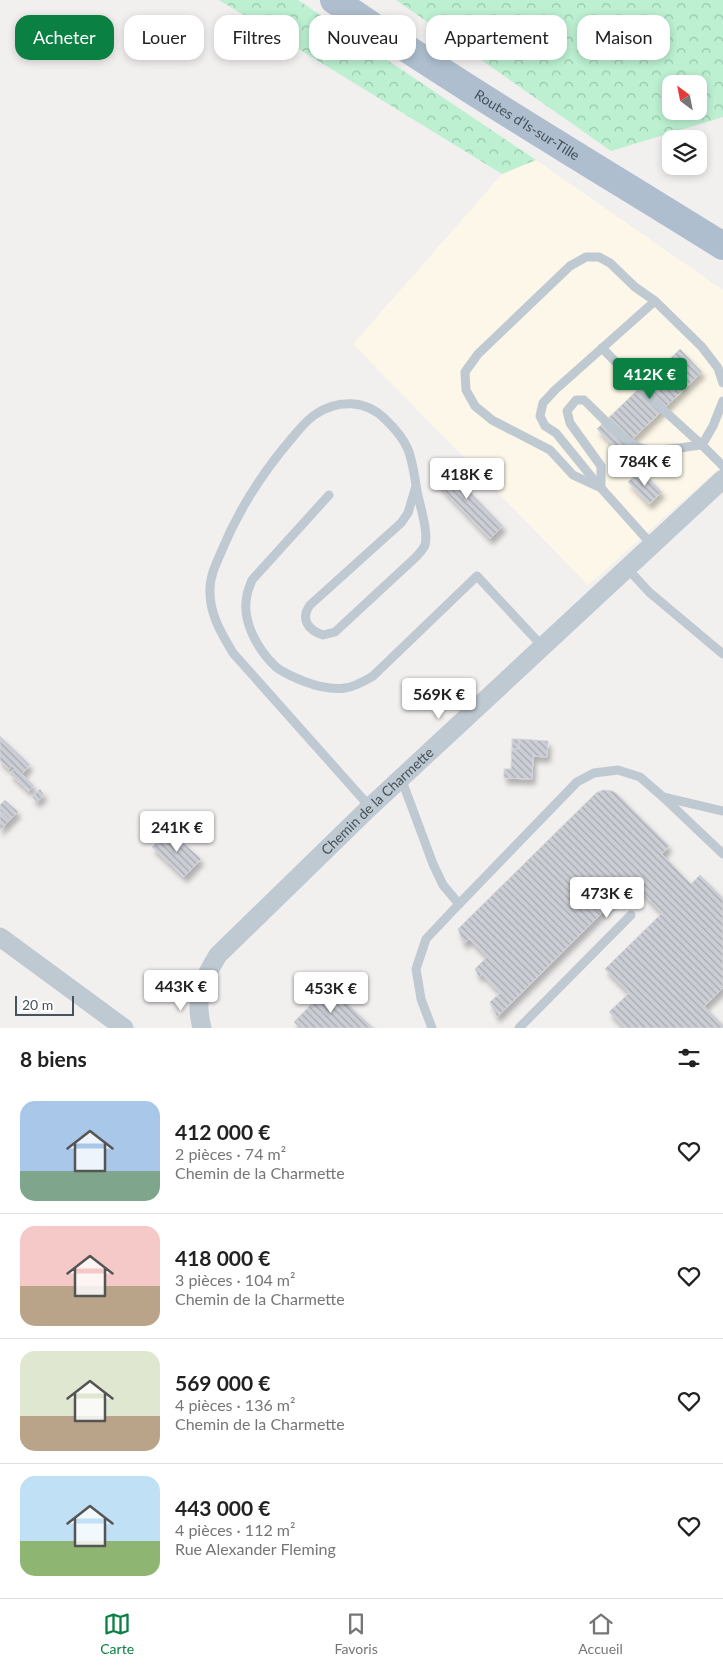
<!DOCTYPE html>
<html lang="fr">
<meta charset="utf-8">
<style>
:root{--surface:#fff;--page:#f6f6f6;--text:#222;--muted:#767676;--line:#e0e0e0;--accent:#0b8043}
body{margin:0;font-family:Lato,sans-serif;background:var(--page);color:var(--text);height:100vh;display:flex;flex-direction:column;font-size:19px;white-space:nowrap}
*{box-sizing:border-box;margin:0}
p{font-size:16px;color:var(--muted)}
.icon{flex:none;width:28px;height:28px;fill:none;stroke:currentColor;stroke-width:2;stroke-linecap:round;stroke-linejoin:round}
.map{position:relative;height:1028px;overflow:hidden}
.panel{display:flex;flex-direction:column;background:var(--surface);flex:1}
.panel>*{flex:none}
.banner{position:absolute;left:15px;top:15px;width:694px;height:45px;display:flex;gap:10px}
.needle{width:32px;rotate:328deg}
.controls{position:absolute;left:662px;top:75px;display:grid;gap:10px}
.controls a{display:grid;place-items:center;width:45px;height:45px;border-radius:10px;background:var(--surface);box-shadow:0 2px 8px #0003;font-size:25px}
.scale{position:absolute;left:15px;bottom:12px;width:59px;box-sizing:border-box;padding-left:5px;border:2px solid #46525d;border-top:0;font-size:14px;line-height:18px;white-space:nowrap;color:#46525d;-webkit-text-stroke:4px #fff;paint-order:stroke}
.price{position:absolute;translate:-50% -42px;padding:0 11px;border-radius:5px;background:#fff;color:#222;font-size:16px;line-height:32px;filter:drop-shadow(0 1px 2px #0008)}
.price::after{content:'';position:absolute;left:50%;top:30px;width:15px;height:11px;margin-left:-8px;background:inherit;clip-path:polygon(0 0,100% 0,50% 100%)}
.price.active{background:var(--accent);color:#fff}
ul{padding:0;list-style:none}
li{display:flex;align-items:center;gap:15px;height:125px;padding:0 20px}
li+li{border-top:1px solid var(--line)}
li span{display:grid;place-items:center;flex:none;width:140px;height:100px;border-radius:15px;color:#555}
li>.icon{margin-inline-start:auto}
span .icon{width:60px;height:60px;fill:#fffc;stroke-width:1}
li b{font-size:21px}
h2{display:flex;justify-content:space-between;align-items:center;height:60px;padding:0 20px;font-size:21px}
.tag{padding:0 18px;border-radius:15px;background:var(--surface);box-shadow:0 2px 8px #0003;font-size:18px;line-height:45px}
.tag.active{background:var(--accent);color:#fff}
.dock{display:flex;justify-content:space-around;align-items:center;height:70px;border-top:1px solid var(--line);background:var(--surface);font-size:14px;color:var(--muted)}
.dock a{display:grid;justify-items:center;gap:2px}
.dock .active{color:var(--accent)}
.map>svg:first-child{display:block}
.commercial{fill:#fcf7e8}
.forest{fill:url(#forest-crowns);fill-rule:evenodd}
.building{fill:url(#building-back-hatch);stroke:#d3d5db;filter:url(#shadow)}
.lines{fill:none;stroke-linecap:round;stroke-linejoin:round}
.lane{stroke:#bfc9d1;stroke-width:9}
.street{stroke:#bfc9d1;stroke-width:19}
.primary{stroke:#aebece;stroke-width:28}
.labels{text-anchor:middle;stroke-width:5;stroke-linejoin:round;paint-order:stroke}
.street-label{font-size:14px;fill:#46525d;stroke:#fff}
</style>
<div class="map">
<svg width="723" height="1028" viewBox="0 0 723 1028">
<defs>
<pattern id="forest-crowns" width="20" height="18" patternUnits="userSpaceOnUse" patternTransform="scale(1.25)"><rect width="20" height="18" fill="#bcf0d1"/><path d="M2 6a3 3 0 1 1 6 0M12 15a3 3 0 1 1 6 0" fill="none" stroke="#9bc5ad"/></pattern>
<pattern id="building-back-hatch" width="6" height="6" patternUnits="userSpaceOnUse" patternTransform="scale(1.25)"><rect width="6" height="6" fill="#cbced4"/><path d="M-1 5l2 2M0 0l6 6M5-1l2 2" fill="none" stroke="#a7aaaf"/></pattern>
<filter id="shadow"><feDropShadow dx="3" dy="5.5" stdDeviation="2.5" flood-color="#0004"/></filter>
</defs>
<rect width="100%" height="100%" fill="#f2efef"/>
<!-- commercial -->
<polygon class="commercial" points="536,160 723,290 723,465 588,585 353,344 502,174"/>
<!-- forest -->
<g class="forest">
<polygon points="219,0 298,0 536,160 502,174"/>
<path d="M 396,0 L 723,0 L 723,117 L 611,151 ZM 671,84 L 699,84 L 699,111 L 671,111 Z"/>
</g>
<!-- building -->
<g class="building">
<polygon points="680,349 702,372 619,452 597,429"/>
<polygon points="449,462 461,473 456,478 503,526 490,539 432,478"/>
<polygon points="641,470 662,492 649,504 628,482"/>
<polygon points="0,736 30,765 22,774 34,786 29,791 10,774 15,768 12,766 9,769 0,761"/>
<rect x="512" y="739" width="7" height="10"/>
<polygon points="519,739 548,741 547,757 533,756 532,779 504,778 504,769 511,769 512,749 519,749"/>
<polygon points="40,789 44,795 37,802 32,797"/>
<polygon points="603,790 612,791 616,793 669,846 662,854 691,884 700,875 723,898 723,988 704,1006 723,1025 723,1028 625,1028 609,1012 629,993 605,969 662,913 632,883 497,1017 490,1002 500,993 482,974 479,977 475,969 487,957 469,939 464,944 458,929 596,793"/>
<polygon points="5,800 18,812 10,820 0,811 0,805"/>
<polygon points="0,811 10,820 0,830"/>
<polygon points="169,830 201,859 184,877 152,847"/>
<polygon points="329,986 373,1028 300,1028 294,1022"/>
</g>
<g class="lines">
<!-- lane -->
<g class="lane">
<polyline points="602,348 658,405 702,445"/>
<polyline points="723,401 713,426 702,445 723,466"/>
<polyline points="599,486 556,433 545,426 540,416 543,403 555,390 655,301"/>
<path d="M 601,488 L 601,466 L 570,423 L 567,411 L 576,400 L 584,400 C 597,412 627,446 644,449 C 663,452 683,447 702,445"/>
<path d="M 329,495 L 252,580 C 250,585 248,590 247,595 C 241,621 258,650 276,667 C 283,673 294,677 303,681 C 316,686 332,690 345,688 C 355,687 364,681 373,676 L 477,576 L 543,647"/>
<polyline points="652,545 601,488 573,475 550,450 492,420 475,406 466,390 465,372 478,354 570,266 586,257 599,257 610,263 635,287 655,301 702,347 718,368 723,383"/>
<polyline points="627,568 649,592 723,654"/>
<polyline points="401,778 433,864 443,885 459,904 426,939 416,969 421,999 432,1028"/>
<polyline points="663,797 723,854"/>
<path d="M 370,807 L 233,653 C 221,633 209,613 210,589 C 210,575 217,562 222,550 C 239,509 263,472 292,438 C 300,429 306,420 316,414 C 338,399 366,400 385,419 C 409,442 411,453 416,485 C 418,501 429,530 425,545 C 423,550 419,553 416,557 L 335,632 L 323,635 C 308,630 300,619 310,605 L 401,523 L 408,513 L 416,486"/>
<polyline points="459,904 577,782 594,773 618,770 640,777 663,797 723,811"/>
<polyline points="519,1028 631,915"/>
</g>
<!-- street -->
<g class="street">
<polyline points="0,937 124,1028"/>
<path id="s1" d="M 202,1028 C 194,998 202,981 218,955 L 370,807 L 723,479"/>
</g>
<!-- primary -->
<path class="primary" id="s2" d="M 334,0 C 461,87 593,165 723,246"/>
</g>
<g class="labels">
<!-- street labels -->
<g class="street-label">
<text dy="5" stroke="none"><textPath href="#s2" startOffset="230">Routes d'Is-sur-Tille</textPath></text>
<text dy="5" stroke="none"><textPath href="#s1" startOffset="299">Chemin de la Charmette</textPath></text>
</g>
</g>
</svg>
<div class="controls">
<a><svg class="needle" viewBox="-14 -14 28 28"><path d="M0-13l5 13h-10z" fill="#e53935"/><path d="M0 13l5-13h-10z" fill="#767676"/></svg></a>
<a><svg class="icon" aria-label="layers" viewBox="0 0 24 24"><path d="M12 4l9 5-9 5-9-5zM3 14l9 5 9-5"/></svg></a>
</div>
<div class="scale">20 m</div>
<b class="price active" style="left:650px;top:400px">412K €</b>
<b class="price" style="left:645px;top:487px">784K €</b>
<b class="price" style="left:467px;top:500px">418K €</b>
<b class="price" style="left:439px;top:720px">569K €</b>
<b class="price" style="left:177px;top:853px">241K €</b>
<b class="price" style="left:607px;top:919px">473K €</b>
<b class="price" style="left:181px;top:1012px">443K €</b>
<b class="price" style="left:331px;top:1014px">453K €</b>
<div class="banner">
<a class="tag active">Acheter</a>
<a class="tag">Louer</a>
<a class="tag">Filtres</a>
<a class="tag">Nouveau</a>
<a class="tag">Appartement</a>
<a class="tag">Maison</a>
</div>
</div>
<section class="panel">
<h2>8 biens<svg class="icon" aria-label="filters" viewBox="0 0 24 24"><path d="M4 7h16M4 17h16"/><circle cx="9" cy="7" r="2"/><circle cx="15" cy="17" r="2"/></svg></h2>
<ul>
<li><span style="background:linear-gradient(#a9c7e8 70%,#7fa58c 0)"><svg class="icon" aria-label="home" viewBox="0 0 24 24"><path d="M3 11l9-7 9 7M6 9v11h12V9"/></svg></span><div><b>412 000 €</b><p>2 pièces · 74 m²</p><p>Chemin de la Charmette</p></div><svg class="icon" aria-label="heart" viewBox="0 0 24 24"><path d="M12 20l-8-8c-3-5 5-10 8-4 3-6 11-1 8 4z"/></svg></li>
<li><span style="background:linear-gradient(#f6c9c9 60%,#b9a48a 0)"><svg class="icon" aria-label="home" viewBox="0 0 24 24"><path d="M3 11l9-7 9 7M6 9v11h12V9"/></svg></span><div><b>418 000 €</b><p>3 pièces · 104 m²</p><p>Chemin de la Charmette</p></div><svg class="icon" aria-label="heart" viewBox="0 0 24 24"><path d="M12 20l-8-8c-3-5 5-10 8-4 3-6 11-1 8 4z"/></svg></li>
<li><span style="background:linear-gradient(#dfe7d0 65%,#b9a48a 0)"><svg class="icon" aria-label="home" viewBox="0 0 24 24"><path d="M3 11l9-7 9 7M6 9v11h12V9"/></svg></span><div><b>569 000 €</b><p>4 pièces · 136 m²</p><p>Chemin de la Charmette</p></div><svg class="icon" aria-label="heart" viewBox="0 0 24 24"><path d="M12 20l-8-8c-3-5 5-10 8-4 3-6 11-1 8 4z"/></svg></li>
<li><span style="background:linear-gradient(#bfe0f5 65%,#8fb573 0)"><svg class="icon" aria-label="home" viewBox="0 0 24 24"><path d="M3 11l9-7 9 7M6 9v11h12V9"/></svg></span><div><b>443 000 €</b><p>4 pièces · 112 m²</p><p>Rue Alexander Fleming</p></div><svg class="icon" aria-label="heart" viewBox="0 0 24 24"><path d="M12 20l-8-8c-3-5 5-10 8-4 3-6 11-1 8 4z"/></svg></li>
</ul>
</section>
<nav class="dock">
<a class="active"><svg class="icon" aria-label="map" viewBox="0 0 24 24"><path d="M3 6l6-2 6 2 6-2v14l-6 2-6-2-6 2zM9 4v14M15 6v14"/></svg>Carte</a>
<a><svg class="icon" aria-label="saved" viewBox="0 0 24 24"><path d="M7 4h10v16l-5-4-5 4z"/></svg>Favoris</a>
<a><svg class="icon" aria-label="home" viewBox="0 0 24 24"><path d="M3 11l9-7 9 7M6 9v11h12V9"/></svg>Accueil</a>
</nav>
